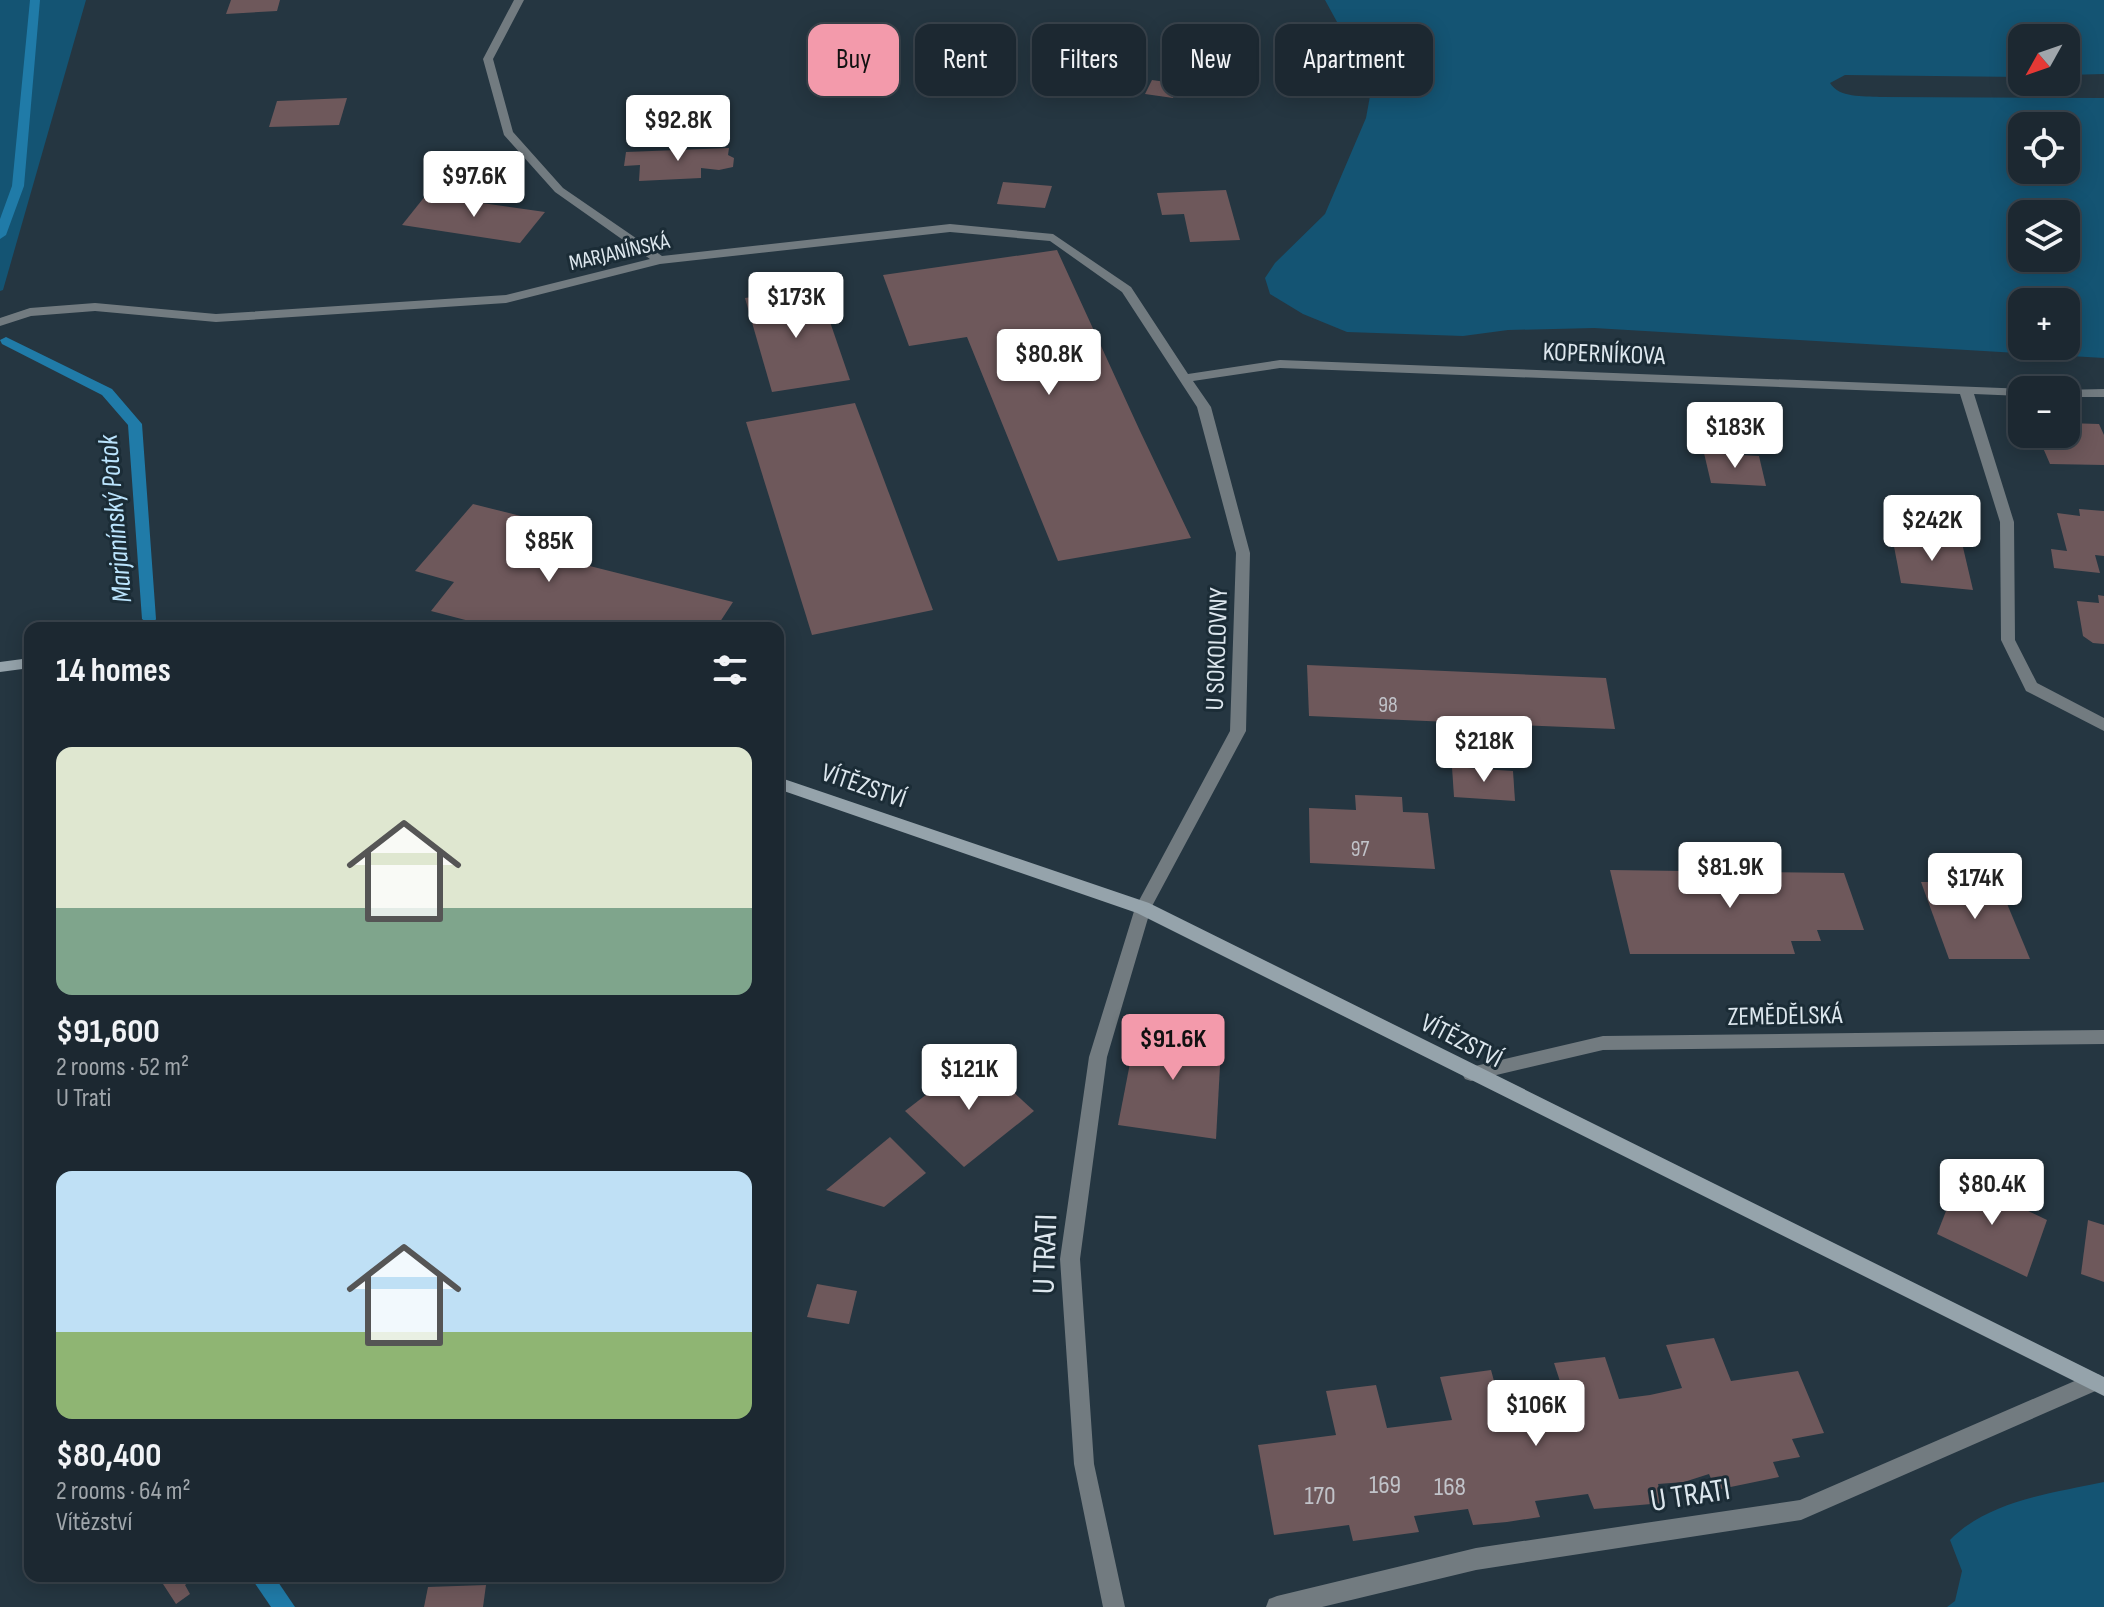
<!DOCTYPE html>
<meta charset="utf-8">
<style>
:root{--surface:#1c2831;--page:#253039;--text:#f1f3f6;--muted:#a0a6ab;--line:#3a444d;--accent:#f39aab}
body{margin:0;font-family:"Sofia Sans Condensed",sans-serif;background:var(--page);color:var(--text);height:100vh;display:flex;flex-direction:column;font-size:30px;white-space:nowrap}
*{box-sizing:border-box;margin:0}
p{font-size:26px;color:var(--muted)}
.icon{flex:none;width:44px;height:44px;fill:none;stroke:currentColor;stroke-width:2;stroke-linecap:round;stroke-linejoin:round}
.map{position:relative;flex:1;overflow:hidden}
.side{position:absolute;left:24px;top:622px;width:760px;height:960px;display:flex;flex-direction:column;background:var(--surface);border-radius:16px;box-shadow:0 4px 20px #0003,0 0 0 2px var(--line)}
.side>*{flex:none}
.guide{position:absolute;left:808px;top:24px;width:760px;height:72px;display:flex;gap:16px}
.needle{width:52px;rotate:230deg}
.fabs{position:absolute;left:2008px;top:24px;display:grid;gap:16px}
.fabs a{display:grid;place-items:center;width:72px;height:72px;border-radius:16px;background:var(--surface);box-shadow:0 4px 20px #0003,0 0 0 2px var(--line);font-size:40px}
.price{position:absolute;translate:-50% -68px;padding:0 18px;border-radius:8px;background:#fff;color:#222;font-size:26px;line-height:52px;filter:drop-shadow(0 2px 4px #0008)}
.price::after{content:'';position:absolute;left:50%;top:48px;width:24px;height:18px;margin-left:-12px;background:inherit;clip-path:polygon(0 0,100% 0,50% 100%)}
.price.selected{background:var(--accent);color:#111}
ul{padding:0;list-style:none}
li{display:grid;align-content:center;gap:16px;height:424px;padding:0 32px}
li span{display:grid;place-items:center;height:248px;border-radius:16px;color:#555}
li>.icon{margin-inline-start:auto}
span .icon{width:144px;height:144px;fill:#fffc;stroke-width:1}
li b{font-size:34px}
h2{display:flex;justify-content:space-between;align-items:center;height:96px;padding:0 32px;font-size:34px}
.tag{padding:0 28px;border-radius:16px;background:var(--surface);box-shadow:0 4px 20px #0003,0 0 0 2px var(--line);font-size:28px;line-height:72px}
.tag.selected{background:var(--accent);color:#111}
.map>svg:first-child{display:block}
.green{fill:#145473;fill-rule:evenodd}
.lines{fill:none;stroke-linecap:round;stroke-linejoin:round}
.stream{fill:#207ba8;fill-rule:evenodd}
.building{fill:#6e585b}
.street{fill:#727b80;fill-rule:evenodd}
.secondary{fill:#95a3ab;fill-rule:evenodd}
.labels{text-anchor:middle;stroke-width:6;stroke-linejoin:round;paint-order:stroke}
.far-street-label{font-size:22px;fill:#dde7ee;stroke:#1b2c36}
.number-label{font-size:22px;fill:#c1c3c9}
.street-label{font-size:26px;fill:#dde7ee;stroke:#1b2c36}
.near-number-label{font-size:26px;fill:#c1c3c9}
.water-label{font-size:28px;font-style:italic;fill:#bbe4fd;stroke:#1b2c36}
.near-street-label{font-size:32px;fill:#dde7ee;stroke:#1b2c36}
</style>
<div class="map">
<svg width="2104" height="1607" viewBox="0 0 2104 1607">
<rect width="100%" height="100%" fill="#253641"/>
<!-- green -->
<g class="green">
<polygon points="0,0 86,0 3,290 0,291"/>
<path d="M 1325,0 L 2104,0 L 2104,74 L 2066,75 L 2066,38 L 2022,38 L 2022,77 L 1845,75 L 1830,83 C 1839,98 1863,96 1880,97 L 2104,98 L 2104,358 L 1594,328 L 1508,330 L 1463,336 L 1347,332 L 1303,314 L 1270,294 L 1265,278 L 1275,263 L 1325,214 L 1366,118 L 1370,96 L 1366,75 ZM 2022,126 L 2066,126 L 2066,170 L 2022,170 ZM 2022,214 L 2066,214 L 2066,258 L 2022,258 ZM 2022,302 L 2066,302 L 2066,346 L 2022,346 Z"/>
<path d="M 2104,1482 L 2104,1607 L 1947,1607 L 1955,1601 L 1962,1571 L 1950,1540 C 1988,1501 2052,1493 2104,1482 Z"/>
</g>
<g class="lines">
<!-- stream -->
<g class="stream">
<polygon points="30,0 40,0 24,186 6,235 0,239 0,219 12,186"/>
<polygon points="6,337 112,389 142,424 156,619 154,623 149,624 142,619 128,425 102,395 2,344 0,340"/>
<polygon points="250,1576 274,1576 295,1607 271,1607"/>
</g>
</g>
<!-- building -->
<g class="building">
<polygon points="231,0 280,0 277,11 226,14"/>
<polygon points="1152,80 1180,84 1173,98 1145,94"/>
<polygon points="347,98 339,125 269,127 277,101"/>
<polygon points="729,148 728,155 734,158 733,167 719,170 701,168 701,178 639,181 640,165 624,166 626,152"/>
<polygon points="1003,182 1052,186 1045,208 997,204"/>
<polygon points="1226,190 1240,240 1190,242 1184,214 1162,215 1157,193"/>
<polygon points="426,195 545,212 520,243 402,225"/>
<polygon points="1057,250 1140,431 1191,538 1058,561 967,337 909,346 883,275"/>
<polygon points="818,287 850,380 772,392 745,298"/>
<polygon points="855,403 933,610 812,635 746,422"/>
<polygon points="2066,423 2099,424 2104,435 2104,465 2050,464 2037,434 2066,434"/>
<polygon points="1704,453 1759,456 1766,486 1711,483"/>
<polygon points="473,504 552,524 530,551 733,602 716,628 496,628 431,611 454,582 415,571"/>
<polygon points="2079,509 2104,511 2104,556 2095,555 2100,573 2054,568 2051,549 2067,551 2057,513 2080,516"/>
<polygon points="1892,536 1962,543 1973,590 1901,583"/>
<polygon points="2098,595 2104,596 2104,644 2093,643 2083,636 2077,601 2099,603"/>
<polygon points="1307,665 1606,678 1615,729 1309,716"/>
<polygon points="1452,767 1513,771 1515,801 1454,797"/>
<polygon points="1355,795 1402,797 1403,812 1428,813 1435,869 1310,863 1309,808 1356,810"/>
<polygon points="1610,870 1844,873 1864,930 1817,930 1821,941 1791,941 1795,954 1630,954"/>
<polygon points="1921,882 1998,882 2030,959 1949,959"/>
<polygon points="1138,1022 1214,1035 1220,1066 1216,1139 1118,1125"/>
<polygon points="975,1057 1034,1111 964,1167 905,1111"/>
<polygon points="890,1137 926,1173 884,1207 826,1190"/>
<polygon points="1959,1178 2047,1220 2027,1277 1937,1234"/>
<polygon points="2088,1220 2104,1225 2104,1282 2081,1274"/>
<polygon points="817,1284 857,1291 849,1324 807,1317"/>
<polygon points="1714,1338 1731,1381 1798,1371 1824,1433 1792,1439 1800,1457 1773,1462 1779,1477 1716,1490 1709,1474 1684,1482 1658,1484 1663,1503 1594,1509 1588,1494 1535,1501 1540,1517 1507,1522 1473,1525 1468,1509 1414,1516 1419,1532 1353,1541 1349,1525 1274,1535 1258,1445 1336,1435 1326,1391 1376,1385 1387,1428 1452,1420 1440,1377 1491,1370 1503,1414 1568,1406 1554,1363 1605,1357 1619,1399 1650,1395 1682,1388 1666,1345"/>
<polygon points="176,1576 196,1576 185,1585 190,1594 176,1604 163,1584"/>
<polygon points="486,1585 483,1607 424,1607 428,1587"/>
</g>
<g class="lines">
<!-- street -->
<g class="street">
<polygon points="514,0 524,0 493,59 513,132 563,188 662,256 950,224 1053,234 1131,287 1188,374 1280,360 2027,389 2022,390 2022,396 1974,394 2014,522 2015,640 2037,683 2104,718 2104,731 2026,691 2001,640 2000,522 1960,394 1280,368 1193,381 1211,407 1250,553 1246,731 1151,908 1107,1057 1080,1259 1094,1464 1125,1607 1103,1607 1074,1464 1060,1259 1089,1057 1135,908 1230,731 1236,553 1197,407 1122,292 1050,241 950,232 660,264 506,303 216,322 95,311 31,316 0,326 0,318 30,308 95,303 216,314 506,295 650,259 555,192 504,135 483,59"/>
<polygon points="2104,389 2104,397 2066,397 2066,390 2062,390"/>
<polygon points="2104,1030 2104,1044 1603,1050 1471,1081 1465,1079 1462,1074 1465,1069 1471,1067 1603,1036"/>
<polygon points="2093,1373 2100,1375 2103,1382 2100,1389 1801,1520 1476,1570 1322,1607 1266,1607 1269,1599 1277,1596 1476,1548 1800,1500"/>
</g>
<!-- secondary -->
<g class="secondary">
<polygon points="30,658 30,668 0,672 0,662"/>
<polygon points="778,777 1149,903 2104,1377 2104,1396 1137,913 778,789"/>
</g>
</g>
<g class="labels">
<!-- far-street labels -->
<g class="far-street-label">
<text transform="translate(619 251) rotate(-13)" y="8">MARJANÍNSKÁ</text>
</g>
<!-- number labels -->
<g class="number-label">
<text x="1388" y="712">98</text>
<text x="1360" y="856">97</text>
</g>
<!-- street labels -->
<g class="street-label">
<text transform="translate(1604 353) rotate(2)" y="9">KOPERNÍKOVA</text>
<text transform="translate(1216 649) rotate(-88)" y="9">U SOKOLOVNY</text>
<text transform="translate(864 785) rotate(19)" y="9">VÍTĚZSTVÍ</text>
<text transform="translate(1785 1015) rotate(-1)" y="9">ZEMĚDĚLSKÁ</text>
<text transform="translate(1462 1040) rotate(27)" y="9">VÍTĚZSTVÍ</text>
</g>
<!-- near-number labels -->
<g class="near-number-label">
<text x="1385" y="1493">169</text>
<text x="1450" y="1495">168</text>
<text x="1320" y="1504">170</text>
</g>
<!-- water labels -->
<g class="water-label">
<text transform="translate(114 519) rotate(-95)" y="10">Marjanínský Potok</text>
</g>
<!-- near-street labels -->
<g class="near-street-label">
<text transform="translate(1044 1254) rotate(-88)" y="11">U TRATI</text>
<text transform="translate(1690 1494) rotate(-9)" y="11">U TRATI</text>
</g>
</g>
</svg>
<div class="fabs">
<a><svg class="needle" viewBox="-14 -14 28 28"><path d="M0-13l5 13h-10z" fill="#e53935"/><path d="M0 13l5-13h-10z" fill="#a0a6ab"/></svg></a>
<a><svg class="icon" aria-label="locate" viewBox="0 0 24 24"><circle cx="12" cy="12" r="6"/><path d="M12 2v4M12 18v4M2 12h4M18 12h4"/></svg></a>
<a><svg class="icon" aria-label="layers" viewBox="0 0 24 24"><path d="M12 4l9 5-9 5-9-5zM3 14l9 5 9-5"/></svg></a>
<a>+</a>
<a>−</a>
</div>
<b class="price" style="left:678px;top:163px">$92.8K</b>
<b class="price" style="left:474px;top:219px">$97.6K</b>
<b class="price" style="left:796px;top:340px">$173K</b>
<b class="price" style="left:1049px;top:397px">$80.8K</b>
<b class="price" style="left:1735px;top:470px">$183K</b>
<b class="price" style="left:1932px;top:563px">$242K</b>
<b class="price" style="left:549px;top:584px">$85K</b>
<b class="price" style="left:1484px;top:784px">$218K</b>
<b class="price" style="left:1730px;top:910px">$81.9K</b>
<b class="price" style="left:1975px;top:921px">$174K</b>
<b class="price selected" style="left:1173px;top:1082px">$91.6K</b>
<b class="price" style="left:969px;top:1112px">$121K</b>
<b class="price" style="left:1992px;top:1227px">$80.4K</b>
<b class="price" style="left:1536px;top:1448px">$106K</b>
<div class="guide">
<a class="tag selected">Buy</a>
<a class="tag">Rent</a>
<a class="tag">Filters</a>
<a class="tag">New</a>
<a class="tag">Apartment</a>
</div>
<section class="side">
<h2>14 homes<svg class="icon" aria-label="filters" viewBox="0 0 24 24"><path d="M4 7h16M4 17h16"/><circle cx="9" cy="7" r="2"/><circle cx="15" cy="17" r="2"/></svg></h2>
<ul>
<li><span style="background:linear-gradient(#dfe7d0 65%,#7fa58c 0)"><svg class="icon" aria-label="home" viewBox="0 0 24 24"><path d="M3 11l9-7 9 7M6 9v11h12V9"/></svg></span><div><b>$91,600</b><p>2 rooms · 52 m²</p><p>U Trati</p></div></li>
<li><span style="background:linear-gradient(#bfe0f5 65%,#8fb573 0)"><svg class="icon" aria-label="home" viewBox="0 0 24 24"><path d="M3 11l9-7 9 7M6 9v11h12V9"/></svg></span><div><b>$80,400</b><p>2 rooms · 64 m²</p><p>Vítězství</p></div></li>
</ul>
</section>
</div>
